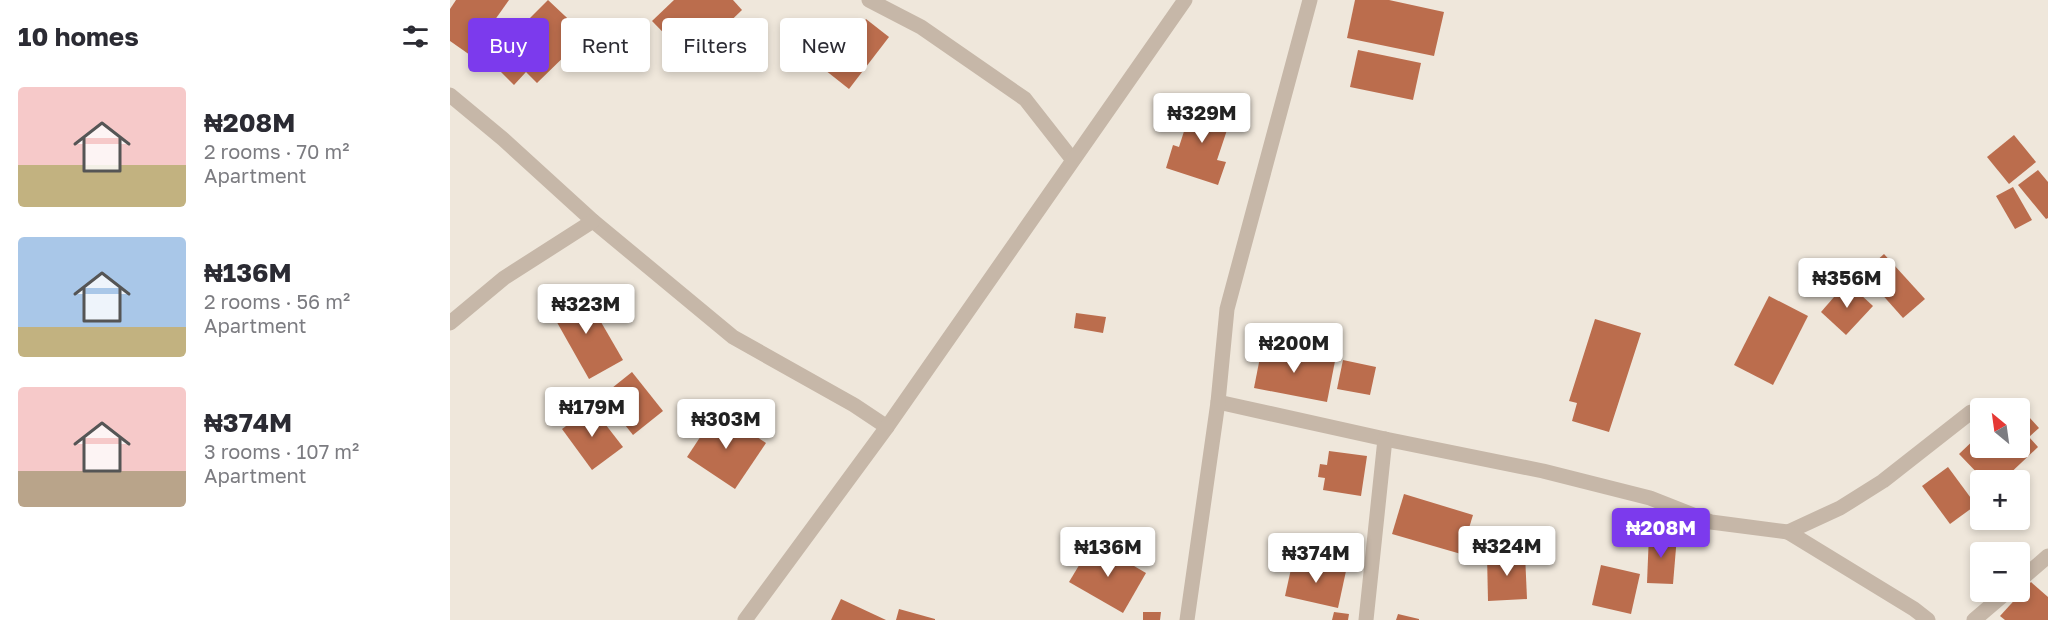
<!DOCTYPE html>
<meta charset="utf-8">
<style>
:root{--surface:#fff;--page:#f2f2f3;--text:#2b2b33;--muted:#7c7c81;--accent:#7c3aed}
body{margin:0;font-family:"Golos Text",sans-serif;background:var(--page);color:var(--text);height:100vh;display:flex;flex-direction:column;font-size:22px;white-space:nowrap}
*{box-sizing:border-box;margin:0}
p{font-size:20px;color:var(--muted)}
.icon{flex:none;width:33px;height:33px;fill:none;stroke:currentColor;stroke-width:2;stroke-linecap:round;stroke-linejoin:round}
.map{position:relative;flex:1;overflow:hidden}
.sheet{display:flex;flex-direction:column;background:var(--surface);width:450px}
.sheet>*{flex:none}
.top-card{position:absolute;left:18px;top:18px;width:570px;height:54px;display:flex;gap:12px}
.needle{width:39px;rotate:331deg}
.tools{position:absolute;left:1520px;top:398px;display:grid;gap:12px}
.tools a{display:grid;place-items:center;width:60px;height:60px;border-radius:6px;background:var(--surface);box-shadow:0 3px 9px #0003;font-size:30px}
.price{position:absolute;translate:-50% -51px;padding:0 14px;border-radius:6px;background:#fff;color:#222;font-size:20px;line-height:39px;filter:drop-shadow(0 2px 3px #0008)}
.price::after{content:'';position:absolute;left:50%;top:36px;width:18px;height:14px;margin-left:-9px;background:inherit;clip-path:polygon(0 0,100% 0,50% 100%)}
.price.on{background:var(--accent);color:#fff}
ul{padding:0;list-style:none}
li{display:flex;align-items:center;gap:18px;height:150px;padding:0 18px}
li span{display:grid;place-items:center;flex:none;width:168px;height:120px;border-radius:6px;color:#555}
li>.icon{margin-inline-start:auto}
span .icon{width:72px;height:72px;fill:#fffc;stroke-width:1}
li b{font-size:26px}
h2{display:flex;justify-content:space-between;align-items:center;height:72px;padding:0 18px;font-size:26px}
.tag{padding:0 21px;border-radius:6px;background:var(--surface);box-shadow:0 3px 9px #0003;font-size:21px;line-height:54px}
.tag.on{background:var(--accent);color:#fff}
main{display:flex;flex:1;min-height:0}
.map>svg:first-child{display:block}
.building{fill:#bb6d4d}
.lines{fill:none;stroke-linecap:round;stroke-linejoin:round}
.street{stroke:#c6b7a8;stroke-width:15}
</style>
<main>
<section class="sheet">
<h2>10 homes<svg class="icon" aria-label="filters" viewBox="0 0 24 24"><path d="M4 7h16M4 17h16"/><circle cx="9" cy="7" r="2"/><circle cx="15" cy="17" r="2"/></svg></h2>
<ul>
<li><span style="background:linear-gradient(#f6c9c9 65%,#c2b280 0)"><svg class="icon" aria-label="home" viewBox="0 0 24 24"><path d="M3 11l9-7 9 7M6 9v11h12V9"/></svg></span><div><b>₦208M</b><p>2 rooms · 70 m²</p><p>Apartment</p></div></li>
<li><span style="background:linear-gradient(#a9c7e8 75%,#c2b280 0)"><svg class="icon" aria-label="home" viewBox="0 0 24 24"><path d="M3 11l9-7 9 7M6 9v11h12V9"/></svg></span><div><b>₦136M</b><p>2 rooms · 56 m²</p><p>Apartment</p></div></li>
<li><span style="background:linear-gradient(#f6c9c9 70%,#b9a48a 0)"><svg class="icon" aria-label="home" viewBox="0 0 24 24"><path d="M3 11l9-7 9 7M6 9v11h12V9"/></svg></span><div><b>₦374M</b><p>3 rooms · 107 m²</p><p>Apartment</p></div></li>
</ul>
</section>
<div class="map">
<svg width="1598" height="620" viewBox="0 0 1598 620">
<rect width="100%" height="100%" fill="#efe7db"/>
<!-- building -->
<g class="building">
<polygon points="6,0 59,0 20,55 0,41 0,9"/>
<polygon points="98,0 131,31 120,43 124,47 87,83 76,72 64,85 49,70 61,58 51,47"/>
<polygon points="224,0 283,0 292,10 240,60 202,21"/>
<polygon points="905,0 939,0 994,12 984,56 897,38"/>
<polygon points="416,19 439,37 399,89 375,70"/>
<polygon points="908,50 971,63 963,100 900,87"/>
<polygon points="744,100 783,112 767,160 776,162 768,185 716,168 723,145 729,147"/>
<polygon points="1564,135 1586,162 1559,184 1537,157"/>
<polygon points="1588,170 1598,182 1598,218 1596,219 1568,185"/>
<polygon points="1563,187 1582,220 1565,229 1546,196"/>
<polygon points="1434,254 1475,299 1453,318 1413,273"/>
<polygon points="1397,282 1423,306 1396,335 1371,312"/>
<polygon points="133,291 173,360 139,379 100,310"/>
<polygon points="1319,296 1358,316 1323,385 1284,365"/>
<polygon points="626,313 656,317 653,333 624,328"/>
<polygon points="1145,319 1191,333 1159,432 1122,421 1127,403 1119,401"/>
<polygon points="812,347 885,361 877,402 804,388"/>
<polygon points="893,360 926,367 920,395 887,389"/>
<polygon points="182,372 213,411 183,435 152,396"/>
<polygon points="1569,406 1589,428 1579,437 1588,447 1553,480 1534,480 1509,454 1530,434 1530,447 1569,447"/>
<polygon points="142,407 173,447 142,470 112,429"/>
<polygon points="268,410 316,443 285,489 237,457"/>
<polygon points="879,451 917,456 911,496 873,490 875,478 868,477 870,464 877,465"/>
<polygon points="1498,467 1526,505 1500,524 1472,486"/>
<polygon points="954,494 1023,515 1011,554 942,534"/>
<polygon points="1199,534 1227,536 1223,584 1197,583"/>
<polygon points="643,542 696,573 673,613 619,582"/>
<polygon points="1075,554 1077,599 1038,601 1037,555"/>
<polygon points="843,560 896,571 888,608 835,596"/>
<polygon points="1151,565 1190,574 1181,614 1142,605"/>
<polygon points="1581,582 1598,597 1598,620 1555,620 1550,616"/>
<polygon points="391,599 436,620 381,620"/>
<polygon points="449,609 485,619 485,620 446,620"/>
<polygon points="693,612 711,612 710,620 693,620"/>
<polygon points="884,612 899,614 898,620 882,620"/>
<polygon points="948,614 969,619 969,620 946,620"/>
</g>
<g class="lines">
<!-- street -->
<g class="street">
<polyline points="419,0 471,27 575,99 622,159"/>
<polyline points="0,95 53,139 143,221 283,337 404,405 437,427"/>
<polyline points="0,323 54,278 143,221"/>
<polyline points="768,402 935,439 1093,471 1200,498 1261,522 1338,532 1390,508 1433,481 1521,412"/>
<polyline points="1338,532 1464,609 1478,620"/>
<polyline points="1569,581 1598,556"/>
<polyline points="295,620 437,427 735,0"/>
<polyline points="737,620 768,402 777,309 860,0"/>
<polyline points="916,620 935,439"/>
<polyline points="1524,620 1558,591"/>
</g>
</g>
</svg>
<div class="tools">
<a><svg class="needle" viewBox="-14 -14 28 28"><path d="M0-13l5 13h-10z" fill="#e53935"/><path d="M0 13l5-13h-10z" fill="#7c7c81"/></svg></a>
<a>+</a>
<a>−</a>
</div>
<b class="price" style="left:752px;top:144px">₦329M</b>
<b class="price" style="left:1397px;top:309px">₦356M</b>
<b class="price" style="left:136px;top:335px">₦323M</b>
<b class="price" style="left:844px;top:374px">₦200M</b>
<b class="price" style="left:142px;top:438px">₦179M</b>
<b class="price" style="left:276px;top:450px">₦303M</b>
<b class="price on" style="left:1211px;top:559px">₦208M</b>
<b class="price" style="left:1057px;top:577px">₦324M</b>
<b class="price" style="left:658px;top:578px">₦136M</b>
<b class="price" style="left:866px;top:584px">₦374M</b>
<div class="top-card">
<a class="tag on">Buy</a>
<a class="tag">Rent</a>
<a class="tag">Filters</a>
<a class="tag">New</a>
</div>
</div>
</main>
